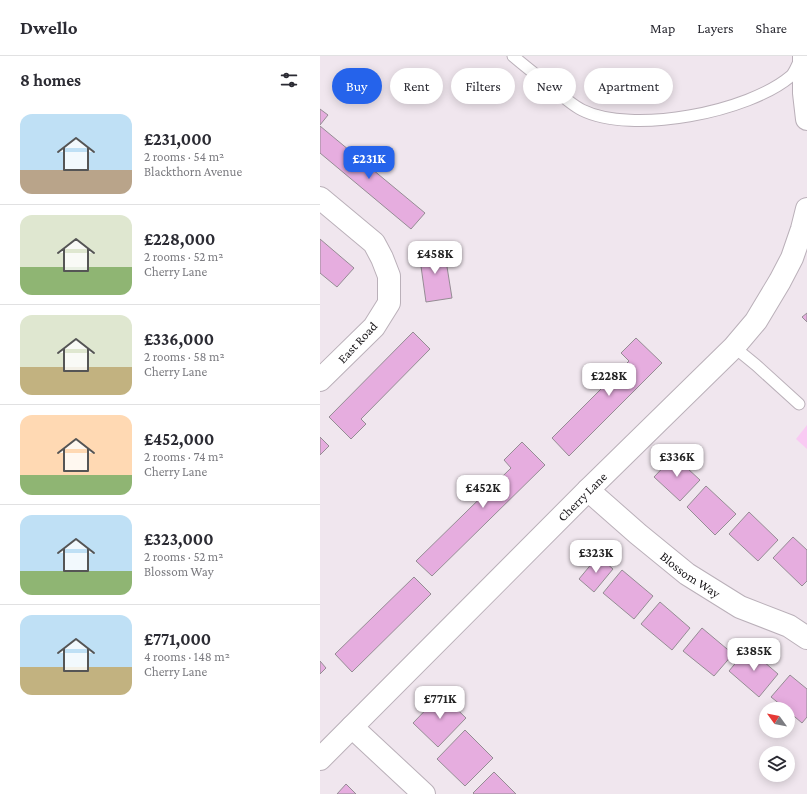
<!DOCTYPE html>
<meta charset="utf-8">
<style>
:root{--surface:#fff;--page:#f7f7f7;--text:#2b2b33;--muted:#7c7c81;--line:#e1e1e2;--accent:#2563eb}
body{margin:0;font-family:"Crimson Pro",serif;background:var(--page);color:var(--text);height:100vh;display:flex;flex-direction:column;font-size:15px;white-space:nowrap}
*{box-sizing:border-box;margin:0}
p{font-size:13px;color:var(--muted)}
.icon{flex:none;width:22px;height:22px;fill:none;stroke:currentColor;stroke-width:2;stroke-linecap:round;stroke-linejoin:round}
.map{position:relative;flex:1;overflow:hidden}
.details{display:flex;flex-direction:column;background:var(--surface);width:320px}
.details>*{flex:none}
.hud{position:absolute;left:12px;top:12px;width:380px;height:36px;display:flex;gap:8px}
.needle{width:26px;rotate:303deg}
.controls{position:absolute;left:439px;top:646px;display:grid;gap:8px}
.controls a{display:grid;place-items:center;width:36px;height:36px;border-radius:50%;background:var(--surface);box-shadow:0 2px 10px #0003;font-size:20px}
.price{position:absolute;translate:-50% -34px;padding:0 9px;border-radius:8px;background:#fff;color:#222;font-size:13px;line-height:26px;filter:drop-shadow(0 1px 2px #0008)}
.price::after{content:'';position:absolute;left:50%;top:24px;width:12px;height:9px;margin-left:-6px;background:inherit;clip-path:polygon(0 0,100% 0,50% 100%)}
.price.current{background:var(--accent);color:#fff}
ul{padding:0;list-style:none}
li{display:flex;align-items:center;gap:12px;height:100px;padding:0 20px}
li+li{border-top:1px solid var(--line)}
li span{display:grid;place-items:center;flex:none;width:112px;height:80px;border-radius:12px;color:#555}
li>.icon{margin-inline-start:auto}
span .icon{width:48px;height:48px;fill:#fffc;stroke-width:1}
li b{font-size:17px}
h2{display:flex;justify-content:space-between;align-items:center;height:48px;padding:0 20px;font-size:17px}
.pill{padding:0 14px;border-radius:18px;background:var(--surface);box-shadow:0 2px 10px #0003;font-size:14px;line-height:36px}
.pill.current{background:var(--accent);color:#fff}
header{display:flex;align-items:center;gap:24px;box-sizing:border-box;height:56px;padding:0 20px;background:var(--surface);border-bottom:1px solid var(--line)}
header strong{font-size:19px}
nav{display:flex;gap:22px;margin-inline-start:auto;font-size:14px}
main{display:flex;flex:1;min-height:0}
.map>svg:first-child{display:block}
.green{fill:#f9caf3}
.building{fill:#e6addf;stroke:#958c94}
.lines{fill:none;stroke-linecap:round;stroke-linejoin:round}
.lane-casing{stroke:#bab0b9;stroke-width:13}
.street-casing{stroke:#bab0b9;stroke-width:24}
.secondary-casing{stroke:#bab0b9;stroke-width:24}
.lane{stroke:#fff;stroke-width:11}
.street{stroke:#fff;stroke-width:22}
.secondary{stroke:#fff;stroke-width:22}
.labels{text-anchor:middle;stroke-width:3.5;stroke-linejoin:round;paint-order:stroke}
.street-label{font-size:13px;fill:#1a171a;stroke:#fff}
</style>
<header>
<strong>Dwello</strong>
<nav><a>Map</a><a>Layers</a><a>Share</a></nav>
</header>
<main>
<section class="details">
<h2>8 homes<svg class="icon" aria-label="filters" viewBox="0 0 24 24"><path d="M4 7h16M4 17h16"/><circle cx="9" cy="7" r="2"/><circle cx="15" cy="17" r="2"/></svg></h2>
<ul>
<li><span style="background:linear-gradient(#bfe0f5 70%,#b9a48a 0)"><svg class="icon" aria-label="home" viewBox="0 0 24 24"><path d="M3 11l9-7 9 7M6 9v11h12V9"/></svg></span><div><b>£231,000</b><p>2 rooms · 54 m²</p><p>Blackthorn Avenue</p></div></li>
<li><span style="background:linear-gradient(#dfe7d0 65%,#8fb573 0)"><svg class="icon" aria-label="home" viewBox="0 0 24 24"><path d="M3 11l9-7 9 7M6 9v11h12V9"/></svg></span><div><b>£228,000</b><p>2 rooms · 52 m²</p><p>Cherry Lane</p></div></li>
<li><span style="background:linear-gradient(#dfe7d0 65%,#c2b280 0)"><svg class="icon" aria-label="home" viewBox="0 0 24 24"><path d="M3 11l9-7 9 7M6 9v11h12V9"/></svg></span><div><b>£336,000</b><p>2 rooms · 58 m²</p><p>Cherry Lane</p></div></li>
<li><span style="background:linear-gradient(#ffd9b3 75%,#8fb573 0)"><svg class="icon" aria-label="home" viewBox="0 0 24 24"><path d="M3 11l9-7 9 7M6 9v11h12V9"/></svg></span><div><b>£452,000</b><p>2 rooms · 74 m²</p><p>Cherry Lane</p></div></li>
<li><span style="background:linear-gradient(#bfe0f5 70%,#8fb573 0)"><svg class="icon" aria-label="home" viewBox="0 0 24 24"><path d="M3 11l9-7 9 7M6 9v11h12V9"/></svg></span><div><b>£323,000</b><p>2 rooms · 52 m²</p><p>Blossom Way</p></div></li>
<li><span style="background:linear-gradient(#bfe0f5 65%,#c2b280 0)"><svg class="icon" aria-label="home" viewBox="0 0 24 24"><path d="M3 11l9-7 9 7M6 9v11h12V9"/></svg></span><div><b>£771,000</b><p>4 rooms · 148 m²</p><p>Cherry Lane</p></div></li>
</ul>
</section>
<div class="map">
<svg width="487" height="738" viewBox="0 0 487 738">
<rect width="100%" height="100%" fill="#f0e6ee"/>
<!-- green -->
<polygon class="green" points="487,369 487,393 476,383"/>
<!-- building -->
<g class="building">
<polygon points="0,53 8,59 0,69"/>
<polygon points="0,70 105,157 91,173 0,97"/>
<polygon points="0,183 34,212 17,231 0,217"/>
<polygon points="124,192 132,242 106,246 99,196"/>
<polygon points="487,257 487,266 482,261"/>
<polygon points="93,276 110,293 41,363 46,368 31,383 9,361"/>
<polygon points="316,282 342,307 249,400 232,382 309,305 301,297"/>
<polygon points="0,381 9,390 0,399"/>
<polygon points="202,386 225,409 112,520 96,505 191,412 184,404"/>
<polygon points="354,400 380,424 360,445 334,421"/>
<polygon points="386,430 416,458 395,479 367,451"/>
<polygon points="429,456 458,484 438,505 409,478"/>
<polygon points="473,481 487,494 487,525 482,530 453,502"/>
<polygon points="278,500 293,513 274,536 259,523"/>
<polygon points="302,514 333,540 314,563 283,537"/>
<polygon points="94,521 111,538 32,616 15,598"/>
<polygon points="340,546 370,572 352,594 321,568"/>
<polygon points="382,572 413,598 394,620 363,595"/>
<polygon points="428,592 458,618 439,641 409,615"/>
<polygon points="0,605 6,612 0,618"/>
<polygon points="470,619 487,633 487,661 482,667 468,655 468,653 466,653 451,641"/>
<polygon points="121,638 146,662 118,691 93,667"/>
<polygon points="145,674 173,702 145,730 117,703"/>
<polygon points="174,716 196,738 154,738 153,737"/>
<polygon points="26,728 36,738 17,738"/>
</g>
<g class="lines">
<!-- lane casing -->
<g class="lane-casing">
<g id="lane">
<path d="M 193,0 C 206,11 220,22 233,32 C 242,40 252,49 262,54 C 312,79 429,56 471,20 C 475,16 477,9 480,4"/>
<polyline points="414,291 436,309 479,348"/>
</g>
</g>
<!-- street casing -->
<g class="street-casing">
<g id="street">
<polyline points="0,142 54,187 62,202 69,220 69,247 54,271 0,324"/>
<path id="s1" d="M 268,434 L 318,478 L 367,518 L 420,551 L 469,570 L 487,582"/>
<polyline points="32,671 104,738"/>
</g>
</g>
<!-- secondary casing -->
<g class="secondary-casing">
<g id="secondary">
<polyline points="484,0 484,37 487,63"/>
<path id="s2" d="M 0,703 L 268,434 L 414,291 L 436,265 L 460,225 L 472,202 L 482,173 L 487,153"/>
</g>
</g>
<!-- lane -->
<use href="#lane" class="lane"/>
<!-- street -->
<use href="#street" class="street"/>
<!-- secondary -->
<use href="#secondary" class="secondary"/>
</g>
<g class="labels">
<!-- street labels -->
<g class="street-label">
<text transform="translate(37 286) rotate(-47)" y="5">East Road</text>
<text dy="5" stroke="none"><textPath href="#s2" startOffset="371">Cherry Lane</textPath></text>
<text dy="5" stroke="none"><textPath href="#s1" startOffset="133">Blossom Way</textPath></text>
</g>
</g>
</svg>
<div class="controls">
<a><svg class="needle" viewBox="-14 -14 28 28"><path d="M0-13l5 13h-10z" fill="#e53935"/><path d="M0 13l5-13h-10z" fill="#7c7c81"/></svg></a>
<a><svg class="icon" aria-label="layers" viewBox="0 0 24 24"><path d="M12 4l9 5-9 5-9-5zM3 14l9 5 9-5"/></svg></a>
</div>
<b class="price current" style="left:49px;top:124px">£231K</b>
<b class="price" style="left:115px;top:219px">£458K</b>
<b class="price" style="left:289px;top:341px">£228K</b>
<b class="price" style="left:357px;top:422px">£336K</b>
<b class="price" style="left:163px;top:453px">£452K</b>
<b class="price" style="left:276px;top:518px">£323K</b>
<b class="price" style="left:434px;top:616px">£385K</b>
<b class="price" style="left:120px;top:664px">£771K</b>
<div class="hud">
<a class="pill current">Buy</a>
<a class="pill">Rent</a>
<a class="pill">Filters</a>
<a class="pill">New</a>
<a class="pill">Apartment</a>
</div>
</div>
</main>
